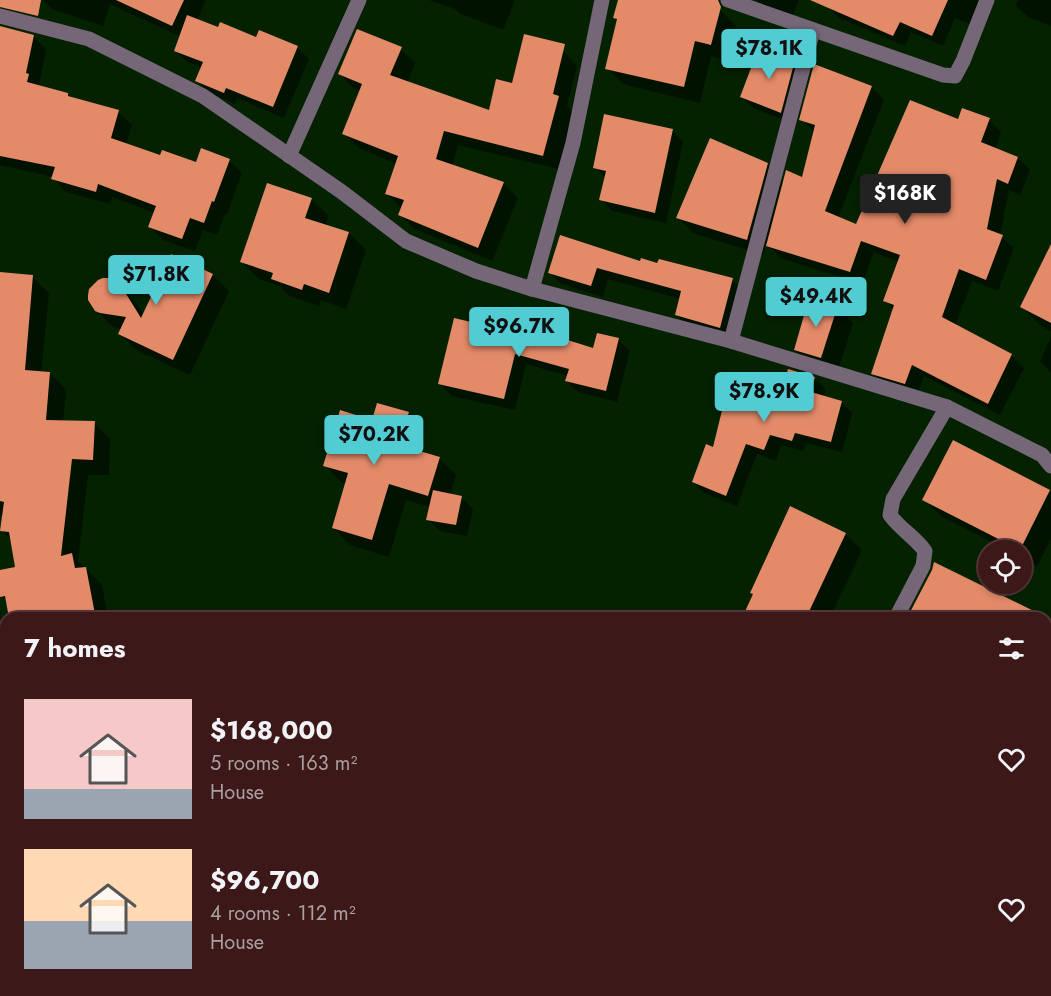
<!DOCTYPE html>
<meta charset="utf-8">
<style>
:root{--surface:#3c1819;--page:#432122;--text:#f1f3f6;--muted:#aca0a2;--line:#553738;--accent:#51ccd3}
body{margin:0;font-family:Jost,sans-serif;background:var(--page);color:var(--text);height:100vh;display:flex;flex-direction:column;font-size:22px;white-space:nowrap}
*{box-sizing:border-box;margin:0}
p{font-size:20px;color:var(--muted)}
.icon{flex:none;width:33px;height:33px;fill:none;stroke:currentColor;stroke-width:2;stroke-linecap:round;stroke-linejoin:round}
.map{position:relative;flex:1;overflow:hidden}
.sheet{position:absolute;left:0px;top:612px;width:1052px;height:384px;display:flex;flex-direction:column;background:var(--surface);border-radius:18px 18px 0 0;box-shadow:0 3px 9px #0003,0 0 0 2px var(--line)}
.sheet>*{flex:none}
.tools{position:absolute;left:978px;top:540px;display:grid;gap:12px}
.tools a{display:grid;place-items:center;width:54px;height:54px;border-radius:50%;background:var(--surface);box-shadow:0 3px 9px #0003,0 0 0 2px var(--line);font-size:30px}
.price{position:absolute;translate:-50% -51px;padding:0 14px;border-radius:6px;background:var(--accent);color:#111;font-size:20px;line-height:39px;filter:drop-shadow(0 2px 3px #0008)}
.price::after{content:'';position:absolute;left:50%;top:36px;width:18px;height:14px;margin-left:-9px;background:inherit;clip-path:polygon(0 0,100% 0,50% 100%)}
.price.active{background:#222;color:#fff}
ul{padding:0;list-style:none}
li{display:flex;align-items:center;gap:18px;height:150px;padding:0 24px}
li span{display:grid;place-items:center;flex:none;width:168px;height:120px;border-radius:0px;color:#555}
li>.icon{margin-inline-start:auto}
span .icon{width:72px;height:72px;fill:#fffc;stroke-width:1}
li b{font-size:26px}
h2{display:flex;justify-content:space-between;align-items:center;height:72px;padding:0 24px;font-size:26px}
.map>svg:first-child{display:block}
.water{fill:#042200;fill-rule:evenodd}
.shadow{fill:#0007}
.building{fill:#e38a69}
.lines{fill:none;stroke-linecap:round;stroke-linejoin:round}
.minor{stroke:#756678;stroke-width:15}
</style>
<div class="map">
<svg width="1051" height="996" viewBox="0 0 1051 996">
<rect width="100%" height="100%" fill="#502021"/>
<!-- water -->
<path class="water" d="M 0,0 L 1051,0 L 1051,996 L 0,996 ZM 988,550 L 1022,550 L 1022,584 L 988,584 ZM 6,618 L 1046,618 L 1046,990 L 6,990 Z"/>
<!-- shadow -->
<g class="shadow">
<polygon points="42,0 206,0 197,20 257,39 297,47 309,59 284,118 237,98 235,104 209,92 197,81 202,68 187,62 176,51 181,37 110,4 103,26 52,9"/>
<polygon points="429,0 515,0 503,30 459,13 455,9"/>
<polygon points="620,0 693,0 720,10 736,26 727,60 711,56 700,103 623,84 607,68 618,21 615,18"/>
<polygon points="756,0 799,0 792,17 761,5"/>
<polygon points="831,0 980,0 970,24 955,18 943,46 911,32 905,46 839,18 828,7"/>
<polygon points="1018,0 1051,0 1051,26 1028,17 1016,6"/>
<polygon points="0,28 33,36 46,49 39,86 68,94 73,99 118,112 132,125 126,145 161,157 197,164 229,160 242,173 227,214 225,214 217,235 203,230 195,251 163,240 150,227 155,213 112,197 110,204 66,192 53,178 54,177 0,165"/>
<polygon points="556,43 577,66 567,106 573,112 558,169 458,145 452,166 503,183 518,198 492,261 415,229 400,215 402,209 387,194 397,164 359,148 344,134 361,91 354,88 340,74 401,49 415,63 407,83 490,112 513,85"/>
<polygon points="794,61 806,73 792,123 753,108 742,97"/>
<polygon points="815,66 872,87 884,100 838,218 857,226 959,121 989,120 1001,132 995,149 1018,158 1030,170 1020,195 1009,190 1000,236 1014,248 998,291 972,281 955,326 1011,355 1024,368 1000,415 924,376 917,395 885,385 873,373 894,310 885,300 899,262 874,252 862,284 780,258 766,243 763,255 693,233 678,217 767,164 785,182 803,179 813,131 801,119"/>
<polygon points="672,130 683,142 666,223 612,211 601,199 606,178 595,167"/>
<polygon points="311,199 329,216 325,226 349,233 366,250 346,309 321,300 319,306 290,296 280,286 259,279 242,262"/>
<polygon points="171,256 213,275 229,291 190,375 136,350 120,334 122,330 112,326 96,310 119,285 136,302 144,315"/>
<polygon points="1051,258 1051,331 1042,327 1022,307"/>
<polygon points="641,262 732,280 744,291 731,338 688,326 677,315 681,299 608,279 603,297 562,284 550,273"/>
<polygon points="0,274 32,277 49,293 41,373 50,373 66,390 63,422 94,423 110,439 109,475 88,475 78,561 102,585 108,618 10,618 7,601 2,596 0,584 0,572 17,569 12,541 2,530 3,515 0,515"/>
<polygon points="837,307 853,323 837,374 812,366 795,350"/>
<polygon points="455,320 554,343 594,349 618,340 630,351 617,402 578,392 567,381 568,376 526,364 515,410 452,396 440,384"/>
<polygon points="1051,337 1051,373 1040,361"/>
<polygon points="814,378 826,389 823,397 841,402 852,413 842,452 806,443 803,451 781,445 776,461 757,454 737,506 704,493 693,482 714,449 784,388"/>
<polygon points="408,413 425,431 419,452 439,458 456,475 450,495 461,497 473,509 467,536 440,531 428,519 430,507 406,500 389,557 350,545 333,528 346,484 342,483 325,465 373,422"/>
<polygon points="954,442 1051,493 1051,539 1037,566 1022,558 1022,550 1007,550 941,516 924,499"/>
<polygon points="845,534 862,550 830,618 745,618"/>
<polygon points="1046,619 1051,625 1051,664 1046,661"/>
<polygon points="32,990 318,990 316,996 32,996"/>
<polygon points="390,990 450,990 447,996 387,996"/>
<polygon points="668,990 718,990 724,996 676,996"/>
</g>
<!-- building -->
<g class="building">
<polygon points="0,0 41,0 38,16 0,7"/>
<polygon points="116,0 184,0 172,26"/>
<polygon points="618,0 718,0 721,7 711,45 695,41 684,87 605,69 617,19 613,18"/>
<polygon points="810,0 948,0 932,36 900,22 893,36"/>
<polygon points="187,15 218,27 220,22 256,37 259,30 298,46 273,107 226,88 224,93 195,81 203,62 174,51"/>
<polygon points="0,26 34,35 26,73 29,74 27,82 68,93 68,96 119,110 111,138 160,155 162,150 196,162 201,148 230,159 214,202 212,201 204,223 190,218 182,239 148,227 156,206 98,184 96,192 51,179 55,167 0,156"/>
<polygon points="357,29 402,47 390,75 489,110 496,79 512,83 524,34 565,44 553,94 559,96 543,156 444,131 436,159 504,182 478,248 398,215 404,200 385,194 398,156 342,134 362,84 338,74"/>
<polygon points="759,47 795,60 781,113 740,97"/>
<polygon points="814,64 872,86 825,211 856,224 910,100 958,119 962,108 990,118 981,142 1018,157 1008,184 997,179 987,229 1003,235 986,280 959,269 942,317 1012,354 988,404 912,365 905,384 871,374 894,305 883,301 900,255 861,241 850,272 766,246 786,170 802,177 815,125 799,120"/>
<polygon points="604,114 673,129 655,213 599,200 606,171 593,168"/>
<polygon points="710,138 768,163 747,240 676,218"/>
<polygon points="267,183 312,198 305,218 349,232 329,293 304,284 302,290 271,279 273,273 240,262"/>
<polygon points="560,235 640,261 641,258 657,263 659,259 733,278 720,328 675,315 681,291 597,268 591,286 548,273"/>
<polygon points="1051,244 1051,323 1020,307"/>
<polygon points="171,254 213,274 173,360 118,334 126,317 100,313 95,311 88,300 88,295 89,289 98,280 103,278 109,278 115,280 120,284 141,318"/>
<polygon points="0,272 33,275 25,370 50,372 46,420 95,421 93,460 72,459 61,556 72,553 75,568 86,567 95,614 72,618 9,618 5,596 0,597 0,570 15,567 9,532 0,531 4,502 0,501"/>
<polygon points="809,298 838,305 821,358 794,350"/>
<polygon points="454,318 553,341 555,336 593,348 597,333 619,338 606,391 565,381 569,369 515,354 504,399 438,384"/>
<polygon points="788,369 815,377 811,392 842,401 831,442 795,433 792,441 770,435 764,450 746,444 726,496 692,482 706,444 713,447 731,374 783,386"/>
<polygon points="377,403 409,412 399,445 440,457 428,496 389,484 372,540 332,528 348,473 323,466 340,410 372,420"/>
<polygon points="953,440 1050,490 1020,550 922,500"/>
<polygon points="433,490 462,496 456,525 426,520"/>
<polygon points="790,506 846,533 806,618 742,618 753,594 750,593"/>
<polygon points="934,562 1048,618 907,618 932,570"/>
</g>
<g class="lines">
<!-- minor -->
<g class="minor">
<polyline points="728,0 943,75 955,76 963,61 987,0"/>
<polyline points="0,16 89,39 203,96 342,192 406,241 476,271 532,289 731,341 947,407 1042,455 1051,466"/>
<polyline points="289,156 359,0"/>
<polyline points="532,289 573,143 602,0"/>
<polyline points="731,341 813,30"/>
<path d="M 896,618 L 923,566 L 925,551 C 915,537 900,529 890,515 L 893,499 L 947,407"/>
<polyline points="0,897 6,933"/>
<polyline points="5,996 6,987"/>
</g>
</g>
</svg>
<div class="tools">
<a><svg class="icon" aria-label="locate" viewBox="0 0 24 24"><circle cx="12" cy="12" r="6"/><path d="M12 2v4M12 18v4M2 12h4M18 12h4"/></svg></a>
</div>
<b class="price" style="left:769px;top:80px">$78.1K</b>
<b class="price active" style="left:905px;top:225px">$168K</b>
<b class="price" style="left:156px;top:306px">$71.8K</b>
<b class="price" style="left:816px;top:328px">$49.4K</b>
<b class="price" style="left:519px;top:358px">$96.7K</b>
<b class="price" style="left:764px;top:423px">$78.9K</b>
<b class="price" style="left:374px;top:466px">$70.2K</b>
<section class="sheet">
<h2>7 homes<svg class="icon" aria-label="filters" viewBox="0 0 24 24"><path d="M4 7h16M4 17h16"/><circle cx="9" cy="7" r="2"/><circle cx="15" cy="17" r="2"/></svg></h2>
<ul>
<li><span style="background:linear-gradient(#f6c9c9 75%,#9aa5b1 0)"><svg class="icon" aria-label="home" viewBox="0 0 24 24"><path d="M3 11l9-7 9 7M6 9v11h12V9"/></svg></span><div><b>$168,000</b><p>5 rooms · 163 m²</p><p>House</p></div><svg class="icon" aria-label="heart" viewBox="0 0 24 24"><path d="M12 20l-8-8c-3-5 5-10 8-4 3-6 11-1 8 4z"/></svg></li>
<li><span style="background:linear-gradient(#ffd9b3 60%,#9aa5b1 0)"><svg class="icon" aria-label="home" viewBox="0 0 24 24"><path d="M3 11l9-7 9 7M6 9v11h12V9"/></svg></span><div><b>$96,700</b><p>4 rooms · 112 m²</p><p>House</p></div><svg class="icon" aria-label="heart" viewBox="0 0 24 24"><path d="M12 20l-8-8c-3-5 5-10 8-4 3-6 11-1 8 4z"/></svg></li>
</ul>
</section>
</div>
